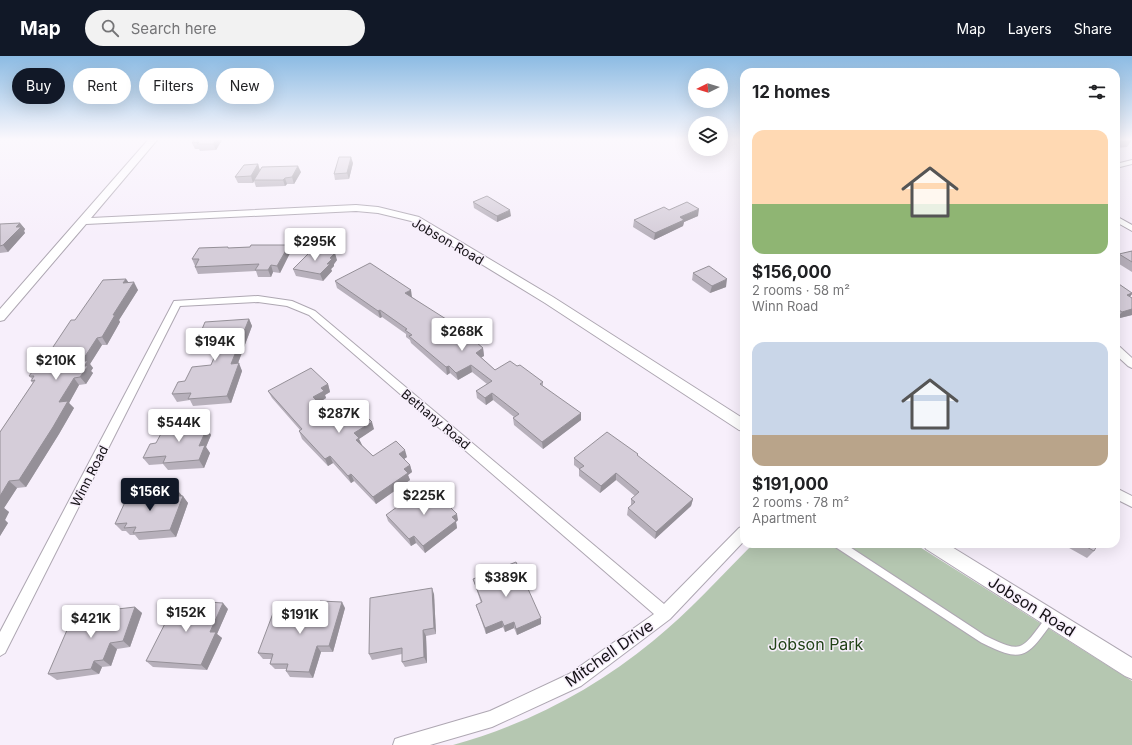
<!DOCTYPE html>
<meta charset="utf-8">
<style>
:root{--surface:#fff;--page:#f2f2f2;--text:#202124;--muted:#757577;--accent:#111827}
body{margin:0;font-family:Inter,sans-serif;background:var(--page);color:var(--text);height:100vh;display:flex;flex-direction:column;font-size:15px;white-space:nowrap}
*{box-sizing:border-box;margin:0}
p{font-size:13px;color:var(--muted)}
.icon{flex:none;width:22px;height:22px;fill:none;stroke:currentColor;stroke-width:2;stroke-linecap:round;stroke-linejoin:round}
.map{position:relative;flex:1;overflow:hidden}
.side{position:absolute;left:740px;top:12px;width:380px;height:480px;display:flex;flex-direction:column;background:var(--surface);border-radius:12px;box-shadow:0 4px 16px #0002}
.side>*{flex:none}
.guide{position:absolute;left:12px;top:12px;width:380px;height:36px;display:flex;gap:8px}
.needle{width:26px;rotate:265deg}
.tools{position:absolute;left:688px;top:12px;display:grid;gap:8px}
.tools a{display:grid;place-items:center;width:40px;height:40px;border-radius:50%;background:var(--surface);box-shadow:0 4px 16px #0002;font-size:20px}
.price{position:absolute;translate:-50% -34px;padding:0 9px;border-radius:4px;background:#fff;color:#222;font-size:13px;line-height:26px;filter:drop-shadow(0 1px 2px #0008)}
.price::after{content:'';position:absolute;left:50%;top:24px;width:12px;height:9px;margin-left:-6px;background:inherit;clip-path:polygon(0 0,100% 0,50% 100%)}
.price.on{background:var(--accent);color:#fff}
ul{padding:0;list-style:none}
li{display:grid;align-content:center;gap:8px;height:212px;padding:0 12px}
li span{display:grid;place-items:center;height:124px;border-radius:12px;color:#555}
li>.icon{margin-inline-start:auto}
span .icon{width:72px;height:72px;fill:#fffc;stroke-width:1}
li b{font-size:17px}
h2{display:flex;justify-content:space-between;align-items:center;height:48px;padding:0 12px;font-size:17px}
.tag{padding:0 14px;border-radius:18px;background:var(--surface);box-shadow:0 4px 16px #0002;font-size:14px;line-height:36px}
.tag.on{background:var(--accent);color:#fff}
header{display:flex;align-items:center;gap:24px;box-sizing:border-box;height:56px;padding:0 20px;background:var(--accent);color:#fff}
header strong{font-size:19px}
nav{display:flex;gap:22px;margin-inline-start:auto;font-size:14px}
.search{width:280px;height:36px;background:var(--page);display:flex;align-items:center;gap:10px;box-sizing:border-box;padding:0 14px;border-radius:22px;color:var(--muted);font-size:15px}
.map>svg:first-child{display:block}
.green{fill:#b5c7b1}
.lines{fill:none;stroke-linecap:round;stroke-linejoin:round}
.service-casing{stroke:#aea7b2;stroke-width:10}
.minor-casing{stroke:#aea7b2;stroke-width:2}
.tertiary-casing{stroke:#aea7b2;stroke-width:2}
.service{stroke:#fff;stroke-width:8}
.minor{fill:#fff;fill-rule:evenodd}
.tertiary{fill:#fff;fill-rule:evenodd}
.wall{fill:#b7b0bb}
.shaded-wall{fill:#959098}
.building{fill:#d5cdd9;stroke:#959098}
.labels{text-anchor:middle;stroke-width:3;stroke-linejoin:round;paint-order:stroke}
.street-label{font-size:13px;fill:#141115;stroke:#f7effb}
.near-street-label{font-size:16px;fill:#141115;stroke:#f7effb}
.near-park-label{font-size:16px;fill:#204116;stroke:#f7effb}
</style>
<header>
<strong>Map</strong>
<div class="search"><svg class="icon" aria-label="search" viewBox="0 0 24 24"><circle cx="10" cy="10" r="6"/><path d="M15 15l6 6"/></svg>Search here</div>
<nav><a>Map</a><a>Layers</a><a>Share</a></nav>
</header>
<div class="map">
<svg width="1132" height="689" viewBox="0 0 1132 689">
<rect width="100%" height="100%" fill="#f7effb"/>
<!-- green -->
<path class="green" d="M 753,488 L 915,488 L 1132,625 L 1132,689 L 453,689 C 526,669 595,633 653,585 C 689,556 720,521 753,488 Z"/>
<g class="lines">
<!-- service casing -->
<g class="service-casing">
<path id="service" d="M 838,488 L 983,583 C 1023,603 1024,598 1049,564"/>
</g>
<!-- minor casing -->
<g class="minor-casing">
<g id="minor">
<polygon points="1132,104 1132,108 1116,112 1116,108"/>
<polygon points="1116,160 1132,169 1132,175 1116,166"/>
<polygon points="258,240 292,245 315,255 664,548 739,472 744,470 744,485 670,563 581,630 492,671 430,689 393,689 395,683 401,681 490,655 569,618 654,558 309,259 287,250 258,246 180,250 5,597 0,600 0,576 174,245"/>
<polygon points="1116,290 1120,291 1132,302 1132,312 1128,310 1116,299"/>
<polygon points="1116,432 1132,440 1132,451 1116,443"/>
</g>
</g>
<!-- tertiary casing -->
<g class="tertiary-casing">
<g id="tertiary">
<polygon points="148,84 157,84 91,162 356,149 378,151 419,161 553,241 744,363 744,375 739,374 545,247 411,165 378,157 356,155 86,168 4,264 0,265 0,253"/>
<polygon points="923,488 947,488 1132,602 1132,623 1125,620 926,493"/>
</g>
</g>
<!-- service -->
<use href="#service" class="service"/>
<!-- minor -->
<use href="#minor" class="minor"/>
<!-- tertiary -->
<use href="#tertiary" class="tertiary"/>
</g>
<!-- wall -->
<g class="wall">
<polygon points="194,84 222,84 216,94 200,95 199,93 195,93 192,87"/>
<polygon points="1116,84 1131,85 1127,91 1116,92"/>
<polygon points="353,107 349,123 335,124 334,118"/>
<polygon points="258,108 260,114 301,116 294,128 287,128 285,130 256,131 254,125 253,127 238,127 235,121"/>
<polygon points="473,146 511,160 497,166 474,152"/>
<polygon points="669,154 698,160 684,166 683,170 654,184 633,171 634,164"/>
<polygon points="20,167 25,173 24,175 25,177 8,196 0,197 0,168"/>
<polygon points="289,189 291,195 280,217 273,216 271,221 258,221 256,215 198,218 195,211 195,210 192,203 229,192"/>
<polygon points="1132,195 1132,216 1116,206 1116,202 1119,198"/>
<polygon points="337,204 334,208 334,210 331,213 332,215 323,225 296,220 293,213"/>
<polygon points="693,217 726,231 710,237 692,224"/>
<polygon points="126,223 129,227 138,234 119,264 120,266 107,289 102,289 90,308 93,312 91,315 93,317 86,328 79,329 69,347 74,352 59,378 26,431 17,432 4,452 9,456 5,464 8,467 0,480 0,376 33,327 31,325 32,323 29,320 45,303 75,264"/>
<polygon points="335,225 412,241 483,292 484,300 481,301 495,314 517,310 543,326 543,330 581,364 543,393 514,369 513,362 514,361 493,344 486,349 477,342 476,335 487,328 472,316 458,324 450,317 447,319 411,287 410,284 406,281 406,278 382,261 380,262 337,232"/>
<polygon points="1116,226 1132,237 1132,238 1130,241 1132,242 1132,259 1116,263"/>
<polygon points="249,263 252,270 238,307 242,315 231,347 193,350 190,344 177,346 172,338 185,325 211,309 218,292 208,293 206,290 202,290 198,283"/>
<polygon points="328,328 330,336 325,339 326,342 319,347 329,357 352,363 374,373 359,383 362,389 373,400 407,401 404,403 410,409 412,416 408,419 410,424 376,448 354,425 351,427 333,407 328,410 302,383 299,375 300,374 272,342 268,335"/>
<polygon points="201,364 205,372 207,372 211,379 206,391 210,397 204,412 168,414 163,408 149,409 143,402 156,387 167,374"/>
<polygon points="637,400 693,443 691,450 655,483 627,459 628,452 631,450 631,443 635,440 616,424 600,437 579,420 579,413 574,409 574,402"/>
<polygon points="178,435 188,447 176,481 139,484 135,479 130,479 126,475 122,475 115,468"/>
<polygon points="415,444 450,447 448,449 458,464 456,466 457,472 425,497 416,487 411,490 388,465 386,459"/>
<polygon points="1062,488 1098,488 1094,495 1087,502"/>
<polygon points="473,523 541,568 517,579 514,572 505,576 503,571 486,578 478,555 476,549 481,547"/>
<polygon points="434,538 436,578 426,580 427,607 405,611 402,606 402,598 372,604 369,598"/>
<polygon points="135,551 142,557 130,591 117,593 111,610 102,611 99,618 57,624 48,618"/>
<polygon points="345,552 333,596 321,596 313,622 290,621 286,615 286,613 275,613 270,608 271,603 263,603 258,597 317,553"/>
<polygon points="228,553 217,578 222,582 207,614 153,611 146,605"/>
</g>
<!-- shaded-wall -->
<g class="shaded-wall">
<polygon points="216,84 222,84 216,94 213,88"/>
<polygon points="351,101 353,107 349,123 347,117"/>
<polygon points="258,108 260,115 254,124 254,125 253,127 251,120"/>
<polygon points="298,110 301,116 294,128 292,121"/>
<polygon points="285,122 287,128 285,130 283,124"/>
<polygon points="699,153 698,160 684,166 683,170 654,184 655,177 680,161"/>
<polygon points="510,154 511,160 497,166 497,160"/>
<polygon points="20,167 25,173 24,175 25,177 8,196 3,189 16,171"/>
<polygon points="289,189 291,195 280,217 277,210"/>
<polygon points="335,197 337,204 334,208 334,210 331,213 332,215 323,225 320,218 327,208 330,202"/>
<polygon points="271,209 273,216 271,221 268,214"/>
<polygon points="126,223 131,230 123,227"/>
<polygon points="727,223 726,231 710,237 712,230"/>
<polygon points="134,226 138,234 119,264 120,266 107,289 102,281 113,259"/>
<polygon points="411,234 412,241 406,244 405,237"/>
<polygon points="1132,237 1132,238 1127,244 1127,239"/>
<polygon points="1132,253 1132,259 1116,263 1122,256"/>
<polygon points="380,254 382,261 380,262 378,255"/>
<polygon points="249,263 252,270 235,315 231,308"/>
<polygon points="97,282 102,289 90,308 93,312 91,315 93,317 86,328 80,321 82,305"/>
<polygon points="483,292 484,300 477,304 476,297"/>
<polygon points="239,307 242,315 231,347 227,340"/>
<polygon points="471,309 472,316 458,324 456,317"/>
<polygon points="449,310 450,317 447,319 446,311"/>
<polygon points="74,322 79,329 69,347 74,352 59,378 26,431 19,424 59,346"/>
<polygon points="328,328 330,336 325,339 326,342 316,348 313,341 321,332"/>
<polygon points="492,337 493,344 486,349 485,342"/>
<polygon points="581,357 581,364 543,393 542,386"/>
<polygon points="201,364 206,372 202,380 198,373"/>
<polygon points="372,366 374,373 359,383 362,389 359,391 354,377"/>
<polygon points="207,372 211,379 206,391 210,397 204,412 199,404 199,390"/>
<polygon points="405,394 407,401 401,405 399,398"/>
<polygon points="330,400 333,407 328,410 325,403"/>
<polygon points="410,409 412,416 408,419 410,424 376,448 373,441 404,413"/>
<polygon points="616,417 616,424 600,437 601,430"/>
<polygon points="351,418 354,425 351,427 348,420"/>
<polygon points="9,425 17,432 4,452 9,456 5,464 8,467 0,480 0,440"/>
<polygon points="178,435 183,441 183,440 188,447 176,481 170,474 176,440"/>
<polygon points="448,440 450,447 445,451 443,444"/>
<polygon points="693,443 691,450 655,483 656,476"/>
<polygon points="457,458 458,464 456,466 457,472 425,497 423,490 452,461"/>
<polygon points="414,480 416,487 411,490 409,483"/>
<polygon points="432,532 434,538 436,578 434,572"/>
<polygon points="342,546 345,552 333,596 329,590"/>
<polygon points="223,547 228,553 217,578 222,582 207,614 201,609 210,576"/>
<polygon points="135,551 142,557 130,591 123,585"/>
<polygon points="541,562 541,568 517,579 516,573"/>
<polygon points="502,565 503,571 486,578 485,572"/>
<polygon points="514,566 514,572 505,576 504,570"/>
<polygon points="423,574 426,580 427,607 424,601"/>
<polygon points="110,587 117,593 111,610 103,604"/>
<polygon points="317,590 321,596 313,622 309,616"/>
<polygon points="94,605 102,611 99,618 91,613"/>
</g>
<!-- building -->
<g class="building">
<polygon points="194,84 216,84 213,88 197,88 199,86 192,87"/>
<polygon points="1116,84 1130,84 1131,85 1116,86"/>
<polygon points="339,101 351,101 347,117 334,118"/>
<polygon points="258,108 251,120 235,121 244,109"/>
<polygon points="298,110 292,121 285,122 283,124 254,124 262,111"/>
<polygon points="487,140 510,154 497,160 473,146"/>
<polygon points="687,146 699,153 680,161 684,164 655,177 634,164 664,151 669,154"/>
<polygon points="20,167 16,171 21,171 3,189 0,190 0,168"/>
<polygon points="251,189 289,189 277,210 271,209 268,214 255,214 259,208 195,211 199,203 192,203 199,192 228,191 228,192 250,191"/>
<polygon points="313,193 335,197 330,202 332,203 327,208 330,208 320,218 293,213"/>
<polygon points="1132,195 1132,206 1119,198"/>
<polygon points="370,207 411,234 405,237 457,270 483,292 476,297 495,314 510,305 517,310 520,309 543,326 540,328 581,357 542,386 513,362 519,358 492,337 485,342 476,335 492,325 471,309 456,317 449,310 446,311 409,280 412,279 405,274 407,273 380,254 378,255 335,225"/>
<polygon points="709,210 727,223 712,230 693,217"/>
<polygon points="126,223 123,227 134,226 113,259 115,259 102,281 97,282 82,305 88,305 84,310 88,310 80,321 74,322 59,346 68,345 53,371 19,424 9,425 0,440 0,376 35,324 31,325 34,320 29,320 42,303 45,303 71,264 75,264 103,224"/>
<polygon points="1116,226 1132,237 1127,239 1132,242 1132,253 1122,256 1116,252"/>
<polygon points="249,263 231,308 239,307 227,340 188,343 191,337 172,338 178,326 185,325 192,311 211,309 221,285 204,286 205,283 198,283 205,266"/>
<polygon points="311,312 328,328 321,332 324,335 313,341 329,357 340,351 352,363 363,357 372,366 354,377 359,382 356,384 373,400 396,385 405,394 399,398 410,409 404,413 408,417 373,441 351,418 348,420 330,400 325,403 299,375 302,373 268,335"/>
<polygon points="1116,353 1119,355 1116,360"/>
<polygon points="201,364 198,373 207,372 199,390 205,389 199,404 163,407 166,400 143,402 150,388 156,387 163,374 167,374 171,367"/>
<polygon points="607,376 638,398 637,399 693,443 656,476 628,452 635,446 631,443 639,436 616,417 601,430 579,413 584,410 574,402"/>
<polygon points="436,429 448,440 443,444 457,458 452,461 456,465 423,490 414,480 409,483 386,459 412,440 415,444"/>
<polygon points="178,435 176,440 183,440 170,474 133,477 136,471 124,472 127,467 115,468 125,446 128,446 131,439"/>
<polygon points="1081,488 1098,488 1094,495"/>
<polygon points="516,506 541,562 516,573 514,566 504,570 502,565 485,572 476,549 482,546 473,523"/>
<polygon points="432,532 434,572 423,574 424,601 402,606 402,592 369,598 370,542"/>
<polygon points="177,544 223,547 210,576 216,576 201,609 146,605"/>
<polygon points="320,545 342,546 329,590 317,590 309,616 286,615 288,608 270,608 273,598 258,597 275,552 317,553"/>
<polygon points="135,551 123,585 110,587 103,604 94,605 91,613 48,618 74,558"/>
</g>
<!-- sky -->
<linearGradient id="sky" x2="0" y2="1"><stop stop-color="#8cbbe3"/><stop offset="0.46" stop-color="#fbf8fd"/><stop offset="1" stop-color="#fbf8fd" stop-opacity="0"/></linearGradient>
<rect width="1132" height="181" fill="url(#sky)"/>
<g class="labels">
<!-- street labels -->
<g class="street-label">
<text transform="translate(448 185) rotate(30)" y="5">Jobson Road</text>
<text transform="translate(436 363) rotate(40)" y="5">Bethany Road</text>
<text transform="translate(89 420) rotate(-63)" y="5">Winn Road</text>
</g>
<!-- near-street labels -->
<g class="near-street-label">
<text transform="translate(1032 550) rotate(32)" y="6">Jobson Road</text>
<text transform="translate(609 597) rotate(-35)" y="6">Mitchell Drive</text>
</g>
<!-- near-park labels -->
<g class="near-park-label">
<text x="816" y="594">Jobson Park</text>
</g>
</g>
</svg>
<div class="tools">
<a><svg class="needle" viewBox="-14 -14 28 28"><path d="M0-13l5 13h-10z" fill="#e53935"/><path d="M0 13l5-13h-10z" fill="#757577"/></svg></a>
<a><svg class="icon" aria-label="layers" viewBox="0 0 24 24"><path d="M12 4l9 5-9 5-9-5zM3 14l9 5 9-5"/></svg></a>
</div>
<b class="price" style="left:315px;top:206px">$295K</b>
<b class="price" style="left:462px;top:296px">$268K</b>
<b class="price" style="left:215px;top:306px">$194K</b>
<b class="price" style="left:56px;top:325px">$210K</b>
<b class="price" style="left:339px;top:378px">$287K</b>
<b class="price" style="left:179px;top:387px">$544K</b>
<b class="price on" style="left:150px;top:456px">$156K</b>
<b class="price" style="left:424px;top:460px">$225K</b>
<b class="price" style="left:506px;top:542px">$389K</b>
<b class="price" style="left:186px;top:577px">$152K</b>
<b class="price" style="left:300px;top:579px">$191K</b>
<b class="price" style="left:91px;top:583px">$421K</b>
<div class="guide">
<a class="tag on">Buy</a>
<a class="tag">Rent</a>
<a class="tag">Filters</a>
<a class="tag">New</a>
</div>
<section class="side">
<h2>12 homes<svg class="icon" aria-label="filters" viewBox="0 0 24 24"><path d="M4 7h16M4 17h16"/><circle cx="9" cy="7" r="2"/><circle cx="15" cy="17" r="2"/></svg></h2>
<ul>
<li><span style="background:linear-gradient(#ffd9b3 60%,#8fb573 0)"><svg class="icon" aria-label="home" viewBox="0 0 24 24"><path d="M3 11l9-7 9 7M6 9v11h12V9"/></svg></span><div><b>$156,000</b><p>2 rooms · 58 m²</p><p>Winn Road</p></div></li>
<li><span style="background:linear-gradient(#c9d6e8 75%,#b9a48a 0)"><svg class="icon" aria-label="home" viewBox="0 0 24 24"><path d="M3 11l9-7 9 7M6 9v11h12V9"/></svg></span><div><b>$191,000</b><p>2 rooms · 78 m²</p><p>Apartment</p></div></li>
</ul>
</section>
</div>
